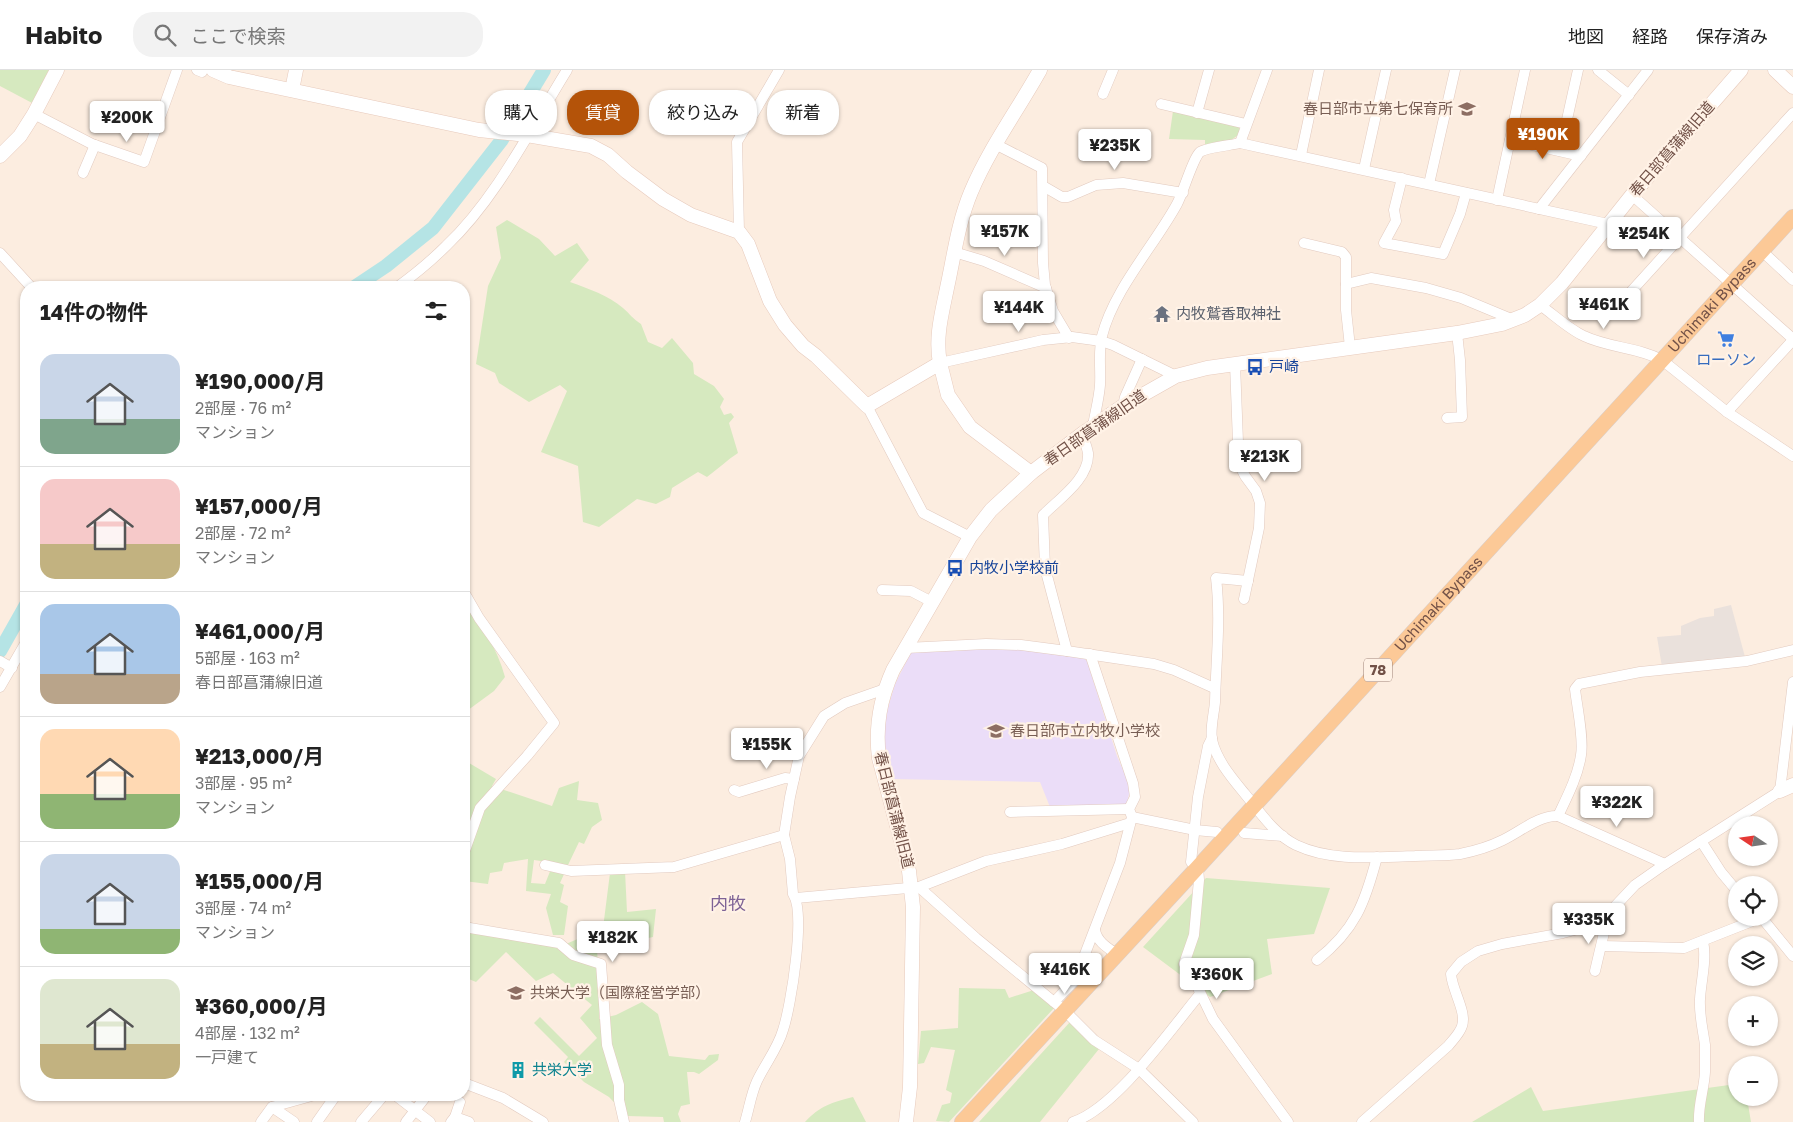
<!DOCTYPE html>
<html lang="ja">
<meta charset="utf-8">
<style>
:root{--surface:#fff;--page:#f2f2f2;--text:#222;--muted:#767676;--line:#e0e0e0;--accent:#b45309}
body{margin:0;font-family:"Golos Text","Noto Sans JP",sans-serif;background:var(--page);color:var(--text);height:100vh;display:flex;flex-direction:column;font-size:19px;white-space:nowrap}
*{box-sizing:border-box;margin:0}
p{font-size:16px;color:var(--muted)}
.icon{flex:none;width:28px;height:28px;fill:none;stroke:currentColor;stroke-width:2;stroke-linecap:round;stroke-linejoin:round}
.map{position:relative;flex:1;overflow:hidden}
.drawer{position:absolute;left:20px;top:211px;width:450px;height:820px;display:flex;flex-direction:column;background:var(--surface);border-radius:20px;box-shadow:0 1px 4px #0004}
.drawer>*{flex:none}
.hud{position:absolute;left:485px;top:20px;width:475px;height:45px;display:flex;gap:10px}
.needle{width:32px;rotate:283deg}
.controls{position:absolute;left:1728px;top:746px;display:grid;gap:10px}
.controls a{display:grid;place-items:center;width:50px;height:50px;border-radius:50%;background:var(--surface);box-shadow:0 1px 4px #0004;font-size:25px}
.price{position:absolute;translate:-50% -42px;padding:0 11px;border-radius:5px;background:#fff;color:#222;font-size:16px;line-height:32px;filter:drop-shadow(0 1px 2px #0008)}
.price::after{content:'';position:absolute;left:50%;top:30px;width:15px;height:11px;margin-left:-8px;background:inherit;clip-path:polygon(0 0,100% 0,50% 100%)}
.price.selected{background:var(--accent);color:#fff}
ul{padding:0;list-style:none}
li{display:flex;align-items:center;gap:15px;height:125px;padding:0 20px}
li+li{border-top:1px solid var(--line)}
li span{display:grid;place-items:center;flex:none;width:140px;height:100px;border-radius:15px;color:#555}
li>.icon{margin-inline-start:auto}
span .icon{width:60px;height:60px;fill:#fffc;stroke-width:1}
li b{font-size:21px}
h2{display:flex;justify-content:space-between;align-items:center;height:60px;padding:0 20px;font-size:21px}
.tag{padding:0 18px;border-radius:20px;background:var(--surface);box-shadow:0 1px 4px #0004;font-size:18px;line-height:45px}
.tag.selected{background:var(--accent);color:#fff}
header{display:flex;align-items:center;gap:30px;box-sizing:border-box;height:70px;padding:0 25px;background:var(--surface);border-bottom:1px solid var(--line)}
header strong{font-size:24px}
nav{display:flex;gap:28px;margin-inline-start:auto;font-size:18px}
.search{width:350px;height:45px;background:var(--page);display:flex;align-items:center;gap:12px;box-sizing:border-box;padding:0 18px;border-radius:20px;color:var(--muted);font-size:19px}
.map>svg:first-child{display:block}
.industrial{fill:#eae1dc}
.education{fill:#ebddf8}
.green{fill:#d6e9bf}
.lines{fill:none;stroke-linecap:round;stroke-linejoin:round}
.river{stroke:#b5e4e5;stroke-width:14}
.street-casing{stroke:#e2cabf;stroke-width:11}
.secondary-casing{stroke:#e7cabc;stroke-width:15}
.primary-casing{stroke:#d8cecb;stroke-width:16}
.street{stroke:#fff;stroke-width:10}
.secondary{stroke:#fff;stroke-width:14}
.primary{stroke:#fcc997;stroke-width:15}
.labels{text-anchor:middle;stroke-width:4.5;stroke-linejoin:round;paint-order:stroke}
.shield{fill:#fff2e6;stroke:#9c8177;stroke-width:1}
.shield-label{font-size:14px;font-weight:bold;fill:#725147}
.education-label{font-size:15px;fill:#785e54;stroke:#fff2e6;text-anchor:start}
.street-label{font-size:15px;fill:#725147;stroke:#fff2e6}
.worship-label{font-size:15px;fill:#5b616d;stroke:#fff2e6;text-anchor:start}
.shop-label{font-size:15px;fill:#366cbe;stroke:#fff2e6}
.transit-label{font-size:15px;fill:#164399;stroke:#fff2e6;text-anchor:start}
.culture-label{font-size:15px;fill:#0d838f;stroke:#fff2e6;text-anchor:start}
.quarter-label{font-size:18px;fill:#7e6396;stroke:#fff2e6}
</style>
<header>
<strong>Habito</strong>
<div class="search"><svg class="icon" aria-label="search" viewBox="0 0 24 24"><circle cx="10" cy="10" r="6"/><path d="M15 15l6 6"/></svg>ここで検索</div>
<nav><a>地図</a><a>経路</a><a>保存済み</a></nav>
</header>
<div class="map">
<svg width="1793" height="1052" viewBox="0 0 1793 1052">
<rect width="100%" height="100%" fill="#fcede0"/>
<!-- industrial -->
<polygon class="industrial" points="1731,535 1745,587 1662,597 1657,567 1681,565 1681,556 1700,548 1714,546 1714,539"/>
<!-- education -->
<polygon class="education" points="991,579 1031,580 1084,588 1087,591 1117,686 1129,714 1129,724 1127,734 1050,737 1040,712 891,709 884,671 884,651 895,614 911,582"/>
<!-- green -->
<g class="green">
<polygon points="0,0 50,0 34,34 0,16"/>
<polygon points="1173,41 1239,57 1241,63 1227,73 1205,75 1205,70 1169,69"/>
<path d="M 507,150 L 539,169 L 555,186 L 577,173 L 589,190 L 570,212 C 589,219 608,225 623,238 C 630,244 633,249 641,254 L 648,272 L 662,278 L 672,268 L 693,293 L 694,304 L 714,316 L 724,329 L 720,337 L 724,345 L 731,343 L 734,347 L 729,353 L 738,383 C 727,390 718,399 707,407 L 698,402 L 672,418 L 670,427 L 656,434 L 637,429 L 599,457 L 583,452 L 578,396 L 541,382 L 567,321 L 560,315 L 529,332 L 499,313 L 495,303 L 476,294 L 488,216 L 501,188 L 496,157 Z"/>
<path d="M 464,529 C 481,553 497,578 505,607 L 494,621 L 464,643 Z"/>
<polygon points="464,690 496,709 492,716 552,736 559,718 579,711 577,730 598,733 602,750 592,757 584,774 579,772 568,795 534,790 531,813 545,814 551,799 565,802 560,813 564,815 560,832 568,836 564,865 553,865 546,838 551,824 526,821 528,789 504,793 502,801 490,803 488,814 464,811 464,734 468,729 464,725"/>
<polygon points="625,801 627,842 656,839 653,867 597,879 600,930 599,949 616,945 642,932 658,944 669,986 705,990 709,985 719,984 718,990 699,1004 694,1002 687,1002 690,1034 681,1036 678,1044 681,1052 664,1052 663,1047 627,1046 609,1027 584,1012 564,992 568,987 534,953 540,947 579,986 597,968 580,948 592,935 553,903 536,911 506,882 476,912 464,907 464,860 559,877 603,858 610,803"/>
<polygon points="1206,808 1330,818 1314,864 1267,869 1272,904 1210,927 1143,877"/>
<polygon points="959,918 1005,919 1009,928 1034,920 1054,938 949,1052 936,1051 942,1035 950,1033 952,1023 946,1020 955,980 931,977 924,993 918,994 921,961 958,958"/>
<polygon points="1070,952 1099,979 1040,1052 979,1052"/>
<polygon points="1736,1014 1736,1028 1747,1028 1751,1052 1472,1052 1531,1017 1543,1041"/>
<path d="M 853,1027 L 866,1052 L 805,1052 C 821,1035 831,1033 853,1027 Z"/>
</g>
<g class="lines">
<!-- river -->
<g class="river">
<polyline points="353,218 386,196 433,158 501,71 544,0"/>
<polyline points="0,581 26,535"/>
</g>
<!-- street casing -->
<g class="street-casing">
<g id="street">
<polyline points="197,0 202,2 203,0"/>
<polyline points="1598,0 1629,25"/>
<polyline points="1103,24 1113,0"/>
<polyline points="1161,34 1246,54"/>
<polyline points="1197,43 1209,0"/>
<polyline points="34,44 92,74 144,92 177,0"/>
<polyline points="1510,70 1581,86"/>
<polyline points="1240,73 1267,0"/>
<polyline points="995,74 1042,98 1043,193 1045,215 1053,241 1069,268"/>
<polyline points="1560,81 1578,0"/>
<polyline points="1301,85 1319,0"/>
<polyline points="1364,99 1386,0"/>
<polyline points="83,103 95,75"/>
<polyline points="1402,108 1394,140 1396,151 1384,173 1443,184 1460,144 1466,123"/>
<polyline points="1429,114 1455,0"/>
<polyline points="1043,116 1062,127 1068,127 1096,115 1123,113 1183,123"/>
<polyline points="1632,125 1793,269"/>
<polyline points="1497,130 1525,0"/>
<polyline points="1539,139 1648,0"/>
<polyline points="739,162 737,72 779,0"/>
<polyline points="1304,173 1342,182 1346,187 1346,240 1350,277"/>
<polyline points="1762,181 1793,210"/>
<polyline points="954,182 984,191 1046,218"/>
<polyline points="0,183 32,218"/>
<polyline points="1346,214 1371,208 1426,218 1461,228 1514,250"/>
<path d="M 396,218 C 414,205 431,191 446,176 C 496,129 531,58 567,0"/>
<polyline points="1627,226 1793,43"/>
<path d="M 1540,235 C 1554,245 1570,260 1584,266 C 1609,278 1638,277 1662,290 L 1727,342 L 1793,386"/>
<polyline points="940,293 1043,270 1072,267 1101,271 1113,275 1176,306"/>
<polyline points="1235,294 1238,372 1241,398 1245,406 1256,421 1260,433 1259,458 1244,529"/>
<polyline points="867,336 923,443 970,467"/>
<polyline points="1123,336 1125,327 1142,289"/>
<polyline points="1727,342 1793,270"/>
<polyline points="1447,348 1462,347 1460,290 1457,263"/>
<path d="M 1093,356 C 1095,343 1099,329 1100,315 C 1101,298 1098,282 1102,266 C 1114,219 1154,176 1177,134 C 1183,123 1193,88 1200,82 C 1205,78 1232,75 1240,73 L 1608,154"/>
<path d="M 1248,511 L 1216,508 C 1221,549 1216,591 1215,632 C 1214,644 1210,658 1212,670 C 1217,691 1232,708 1245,724 C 1260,742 1274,764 1296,775 C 1332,792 1375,787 1415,786 C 1430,785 1445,786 1460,784 C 1475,781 1489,777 1503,770 C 1520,762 1539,745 1558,746 L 1665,794"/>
<polyline points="882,520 911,521 932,532"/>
<polyline points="464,522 479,548 554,653 527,686 480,738 464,783"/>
<polyline points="906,578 986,574 1021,575 1067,581 1154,594 1174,600 1214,618"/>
<path d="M 1067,581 L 1045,498 L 1043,445 C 1059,429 1090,408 1088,383 C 1087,377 1084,370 1082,364"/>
<polyline points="0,591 12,598"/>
<polyline points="0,617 26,572"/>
<polyline points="734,720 739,722 785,708 794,709"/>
<polyline points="1010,742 1129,739"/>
<path d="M 1558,746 C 1567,727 1578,706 1581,685 C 1584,668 1577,637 1575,619 L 1579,614 L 1640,602 L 1747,591 L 1793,580"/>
<polyline points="1132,747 1195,760 1217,762"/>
<polyline points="1244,763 1283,766"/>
<polyline points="1701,771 1721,802 1736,820"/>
<polyline points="1191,792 1198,727 1208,676 1212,668"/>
<polyline points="545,795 571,801 674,797 784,765"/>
<polyline points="1198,797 1199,810 1194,865 1184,894 1195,905 1198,918 1213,949 1288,1052"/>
<polyline points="919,817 976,868 1065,941 1094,970 1139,999 1193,1052"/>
<polyline points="796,828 919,817 986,791 1062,774 1130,753"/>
<polyline points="1762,848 1793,886"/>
<polyline points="464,857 559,873 573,885 601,894 607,975 619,1015 619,1030 624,1052"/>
<path d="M 1095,860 C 1097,872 1108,878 1118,885"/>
<polyline points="1602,876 1684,878 1760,848"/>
<path d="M 1317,890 C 1355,860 1365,833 1377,787"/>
<polyline points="1595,901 1607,850 1605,847"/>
<polyline points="1054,932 1075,910 1120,793 1132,747 1129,739 1135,727 1133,713 1090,584"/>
<polyline points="464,1013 503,1028 543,1052"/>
<polyline points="395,1025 430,1052"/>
<polyline points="272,1037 294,1052"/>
<polyline points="455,1047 469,1052"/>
<polyline points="261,1052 272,1037 315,1025"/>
<polyline points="317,1052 336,1025"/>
<polyline points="361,1052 384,1025"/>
<polyline points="406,1052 427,1025"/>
<polyline points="451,1052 455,1047 460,1032"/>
<path d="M 745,1052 C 749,1039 751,1024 757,1011 C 765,994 778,978 783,960 C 791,936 806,843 793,824 L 790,789 L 784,765 L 790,727 L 799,686 L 824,646 L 845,633 L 885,619"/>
<path d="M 1073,1052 C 1116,1038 1171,959 1200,924"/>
<path d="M 1362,1052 L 1448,976 C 1453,970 1460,963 1462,956 C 1467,942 1452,920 1451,904 L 1461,892 L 1478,881 L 1502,874 L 1563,863 L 1593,855 L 1605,847 L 1635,815 L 1665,794 L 1780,721 L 1793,612"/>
<path d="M 1699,1052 C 1698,1035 1704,1020 1705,1002 C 1705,993 1705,984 1705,975 C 1703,960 1699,945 1700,929 C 1701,911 1707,889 1703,871"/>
</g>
</g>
<!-- secondary casing -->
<g class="secondary-casing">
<g id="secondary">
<polyline points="213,0 229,7 479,60 527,65 591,76 608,85 627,102 663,129 691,145 739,162 748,174 770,231 785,255 803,276 816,286 867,336 940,293 948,325 970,357 1031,403"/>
<polyline points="1775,0 1793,17"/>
<polyline points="292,20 296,0"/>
<polyline points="0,86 20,66 34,44 57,0"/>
<path d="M 940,293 C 935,267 942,243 947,218 C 954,186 958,153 971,122 C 989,79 1017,41 1040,0"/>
<polyline points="1780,721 1793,715"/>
<path d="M 906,1052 L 910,1017 L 913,837 L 909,801 L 879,688 C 875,656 880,629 893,600 L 970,467 L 991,440 L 1031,403 L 1082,364 L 1123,336 L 1176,306 L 1207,298 L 1457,263 L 1502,254 L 1525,245 L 1540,235 L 1562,213 L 1632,125 L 1741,0"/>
</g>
</g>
<!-- primary casing -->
<g class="primary-casing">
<g id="primary">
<path id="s1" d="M 962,1052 L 1198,797 L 1793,147"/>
</g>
</g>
<!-- street -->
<use href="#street" class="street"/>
<!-- secondary -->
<use href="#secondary" class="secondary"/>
<!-- primary -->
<use href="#primary" class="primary"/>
</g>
<!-- icons -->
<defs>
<g id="school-bare" transform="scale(1.35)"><path d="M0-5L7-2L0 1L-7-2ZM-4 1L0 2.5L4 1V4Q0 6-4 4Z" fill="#8d6e63" stroke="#fff2e6" stroke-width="2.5" paint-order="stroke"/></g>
<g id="temple-bare" transform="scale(1.35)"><path d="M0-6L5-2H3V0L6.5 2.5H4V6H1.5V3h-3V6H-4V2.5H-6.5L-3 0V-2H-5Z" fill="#6b7280" stroke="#fff2e6" stroke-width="2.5" paint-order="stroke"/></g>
<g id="supermarket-bare" transform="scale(1.35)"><path d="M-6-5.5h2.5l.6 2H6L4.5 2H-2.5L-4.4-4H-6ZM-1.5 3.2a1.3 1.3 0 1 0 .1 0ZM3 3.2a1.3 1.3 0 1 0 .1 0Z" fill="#3f7fe0" stroke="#fff2e6" stroke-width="2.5" paint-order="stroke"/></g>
<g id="bus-bare" transform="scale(1.35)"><path d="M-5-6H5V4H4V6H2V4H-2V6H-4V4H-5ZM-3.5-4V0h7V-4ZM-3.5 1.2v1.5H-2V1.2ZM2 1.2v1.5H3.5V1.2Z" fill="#1a4fb4" stroke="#fff2e6" stroke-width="2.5" paint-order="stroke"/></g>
<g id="university-bare" transform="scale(1.35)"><path d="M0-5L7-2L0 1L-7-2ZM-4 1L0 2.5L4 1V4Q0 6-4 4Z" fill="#8d6e63" stroke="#fff2e6" stroke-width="2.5" paint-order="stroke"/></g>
<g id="building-bare" transform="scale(1.35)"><path d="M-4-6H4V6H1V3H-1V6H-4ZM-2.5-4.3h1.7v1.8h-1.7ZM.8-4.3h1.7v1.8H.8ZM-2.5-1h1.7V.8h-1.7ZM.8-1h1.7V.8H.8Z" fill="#0f9aa8" stroke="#fff2e6" stroke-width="2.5" paint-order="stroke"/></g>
</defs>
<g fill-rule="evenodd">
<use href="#school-bare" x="1467" y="39"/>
<use href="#temple-bare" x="1162" y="244"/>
<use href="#supermarket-bare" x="1726" y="269"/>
<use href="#bus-bare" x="1255" y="297"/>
<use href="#bus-bare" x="955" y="498"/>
<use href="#school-bare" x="996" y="661"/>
<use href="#university-bare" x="516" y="923"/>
<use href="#building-bare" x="518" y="1000"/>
</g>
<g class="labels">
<!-- shield labels -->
<rect class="shield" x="1364" y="588.5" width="28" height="23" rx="4"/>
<g class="shield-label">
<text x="1378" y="605">78</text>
</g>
<!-- education labels -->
<g class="education-label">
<text x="1453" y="44" text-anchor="end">春日部市立第七保育所</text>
<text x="1010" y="666">春日部市立内牧小学校</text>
<text x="530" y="928">共栄大学（国際経営学部）</text>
</g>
<!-- street labels -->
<g class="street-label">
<text transform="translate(1672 79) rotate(-49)" y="5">春日部菖蒲線旧道</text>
<text dy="5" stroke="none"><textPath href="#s1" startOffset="1109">Uchimaki Bypass</textPath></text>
<text transform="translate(1095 358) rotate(-35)" y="5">春日部菖蒲線旧道</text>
<text dy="5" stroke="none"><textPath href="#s1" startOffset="704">Uchimaki Bypass</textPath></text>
<text transform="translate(894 740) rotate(76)" y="5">春日部菖蒲線旧道</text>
</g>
<!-- worship labels -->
<g class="worship-label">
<text x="1176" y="249">内牧鷲香取神社</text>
</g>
<!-- shop labels -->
<g class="shop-label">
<text x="1726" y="295">ローソン</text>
</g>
<!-- transit labels -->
<g class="transit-label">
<text x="1269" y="302">戸崎</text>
<text x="969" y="503">内牧小学校前</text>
</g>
<!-- culture labels -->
<g class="culture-label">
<text x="532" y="1005">共栄大学</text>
</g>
<!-- quarter labels -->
<g class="quarter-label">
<text x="728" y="840">内牧</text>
</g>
</g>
</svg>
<div class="controls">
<a><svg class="needle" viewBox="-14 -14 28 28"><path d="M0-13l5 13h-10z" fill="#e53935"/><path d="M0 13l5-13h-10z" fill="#767676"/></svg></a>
<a><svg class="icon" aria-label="locate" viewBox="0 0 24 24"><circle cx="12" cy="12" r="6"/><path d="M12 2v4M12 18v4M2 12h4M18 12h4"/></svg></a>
<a><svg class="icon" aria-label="layers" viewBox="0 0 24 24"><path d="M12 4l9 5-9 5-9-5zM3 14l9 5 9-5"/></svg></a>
<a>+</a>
<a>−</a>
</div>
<b class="price" style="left:127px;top:73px">¥200K</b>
<b class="price selected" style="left:1543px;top:90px">¥190K</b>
<b class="price" style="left:1115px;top:101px">¥235K</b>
<b class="price" style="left:1005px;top:187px">¥157K</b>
<b class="price" style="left:1644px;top:189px">¥254K</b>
<b class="price" style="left:1604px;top:260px">¥461K</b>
<b class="price" style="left:1019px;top:263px">¥144K</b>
<b class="price" style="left:1265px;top:412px">¥213K</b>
<b class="price" style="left:767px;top:700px">¥155K</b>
<b class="price" style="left:1617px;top:758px">¥322K</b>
<b class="price" style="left:1589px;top:875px">¥335K</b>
<b class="price" style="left:613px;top:893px">¥182K</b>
<b class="price" style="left:1065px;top:925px">¥416K</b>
<b class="price" style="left:1217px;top:930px">¥360K</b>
<div class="hud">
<a class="tag">購入</a>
<a class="tag selected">賃貸</a>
<a class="tag">絞り込み</a>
<a class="tag">新着</a>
</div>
<section class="drawer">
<h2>14件の物件<svg class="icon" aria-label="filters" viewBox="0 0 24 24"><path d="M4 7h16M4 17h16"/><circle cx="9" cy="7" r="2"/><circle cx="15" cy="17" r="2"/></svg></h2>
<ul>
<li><span style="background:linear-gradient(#c9d6e8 65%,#7fa58c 0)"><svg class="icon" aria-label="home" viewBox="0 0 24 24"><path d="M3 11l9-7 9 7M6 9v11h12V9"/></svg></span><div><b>¥190,000/月</b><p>2部屋 · 76 m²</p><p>マンション</p></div></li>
<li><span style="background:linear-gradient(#f6c9c9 65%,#c2b280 0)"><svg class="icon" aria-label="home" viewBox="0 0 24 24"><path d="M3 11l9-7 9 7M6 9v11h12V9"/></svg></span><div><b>¥157,000/月</b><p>2部屋 · 72 m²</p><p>マンション</p></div></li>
<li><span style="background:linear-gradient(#a9c7e8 70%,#b9a48a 0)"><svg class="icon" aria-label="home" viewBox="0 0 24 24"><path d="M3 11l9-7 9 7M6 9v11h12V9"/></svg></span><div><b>¥461,000/月</b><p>5部屋 · 163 m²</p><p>春日部菖蒲線旧道</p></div></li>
<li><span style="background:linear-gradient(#ffd9b3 65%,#8fb573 0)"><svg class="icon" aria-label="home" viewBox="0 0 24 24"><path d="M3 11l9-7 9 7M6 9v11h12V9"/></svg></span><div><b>¥213,000/月</b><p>3部屋 · 95 m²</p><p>マンション</p></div></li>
<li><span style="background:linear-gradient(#c9d6e8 75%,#8fb573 0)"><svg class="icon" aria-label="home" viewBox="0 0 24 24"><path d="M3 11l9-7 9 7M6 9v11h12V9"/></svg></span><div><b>¥155,000/月</b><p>3部屋 · 74 m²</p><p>マンション</p></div></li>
<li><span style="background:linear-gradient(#dfe7d0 65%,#c2b280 0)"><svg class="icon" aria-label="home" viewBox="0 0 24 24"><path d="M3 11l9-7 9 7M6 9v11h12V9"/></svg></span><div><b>¥360,000/月</b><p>4部屋 · 132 m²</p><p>一戸建て</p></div></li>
</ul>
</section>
</div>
